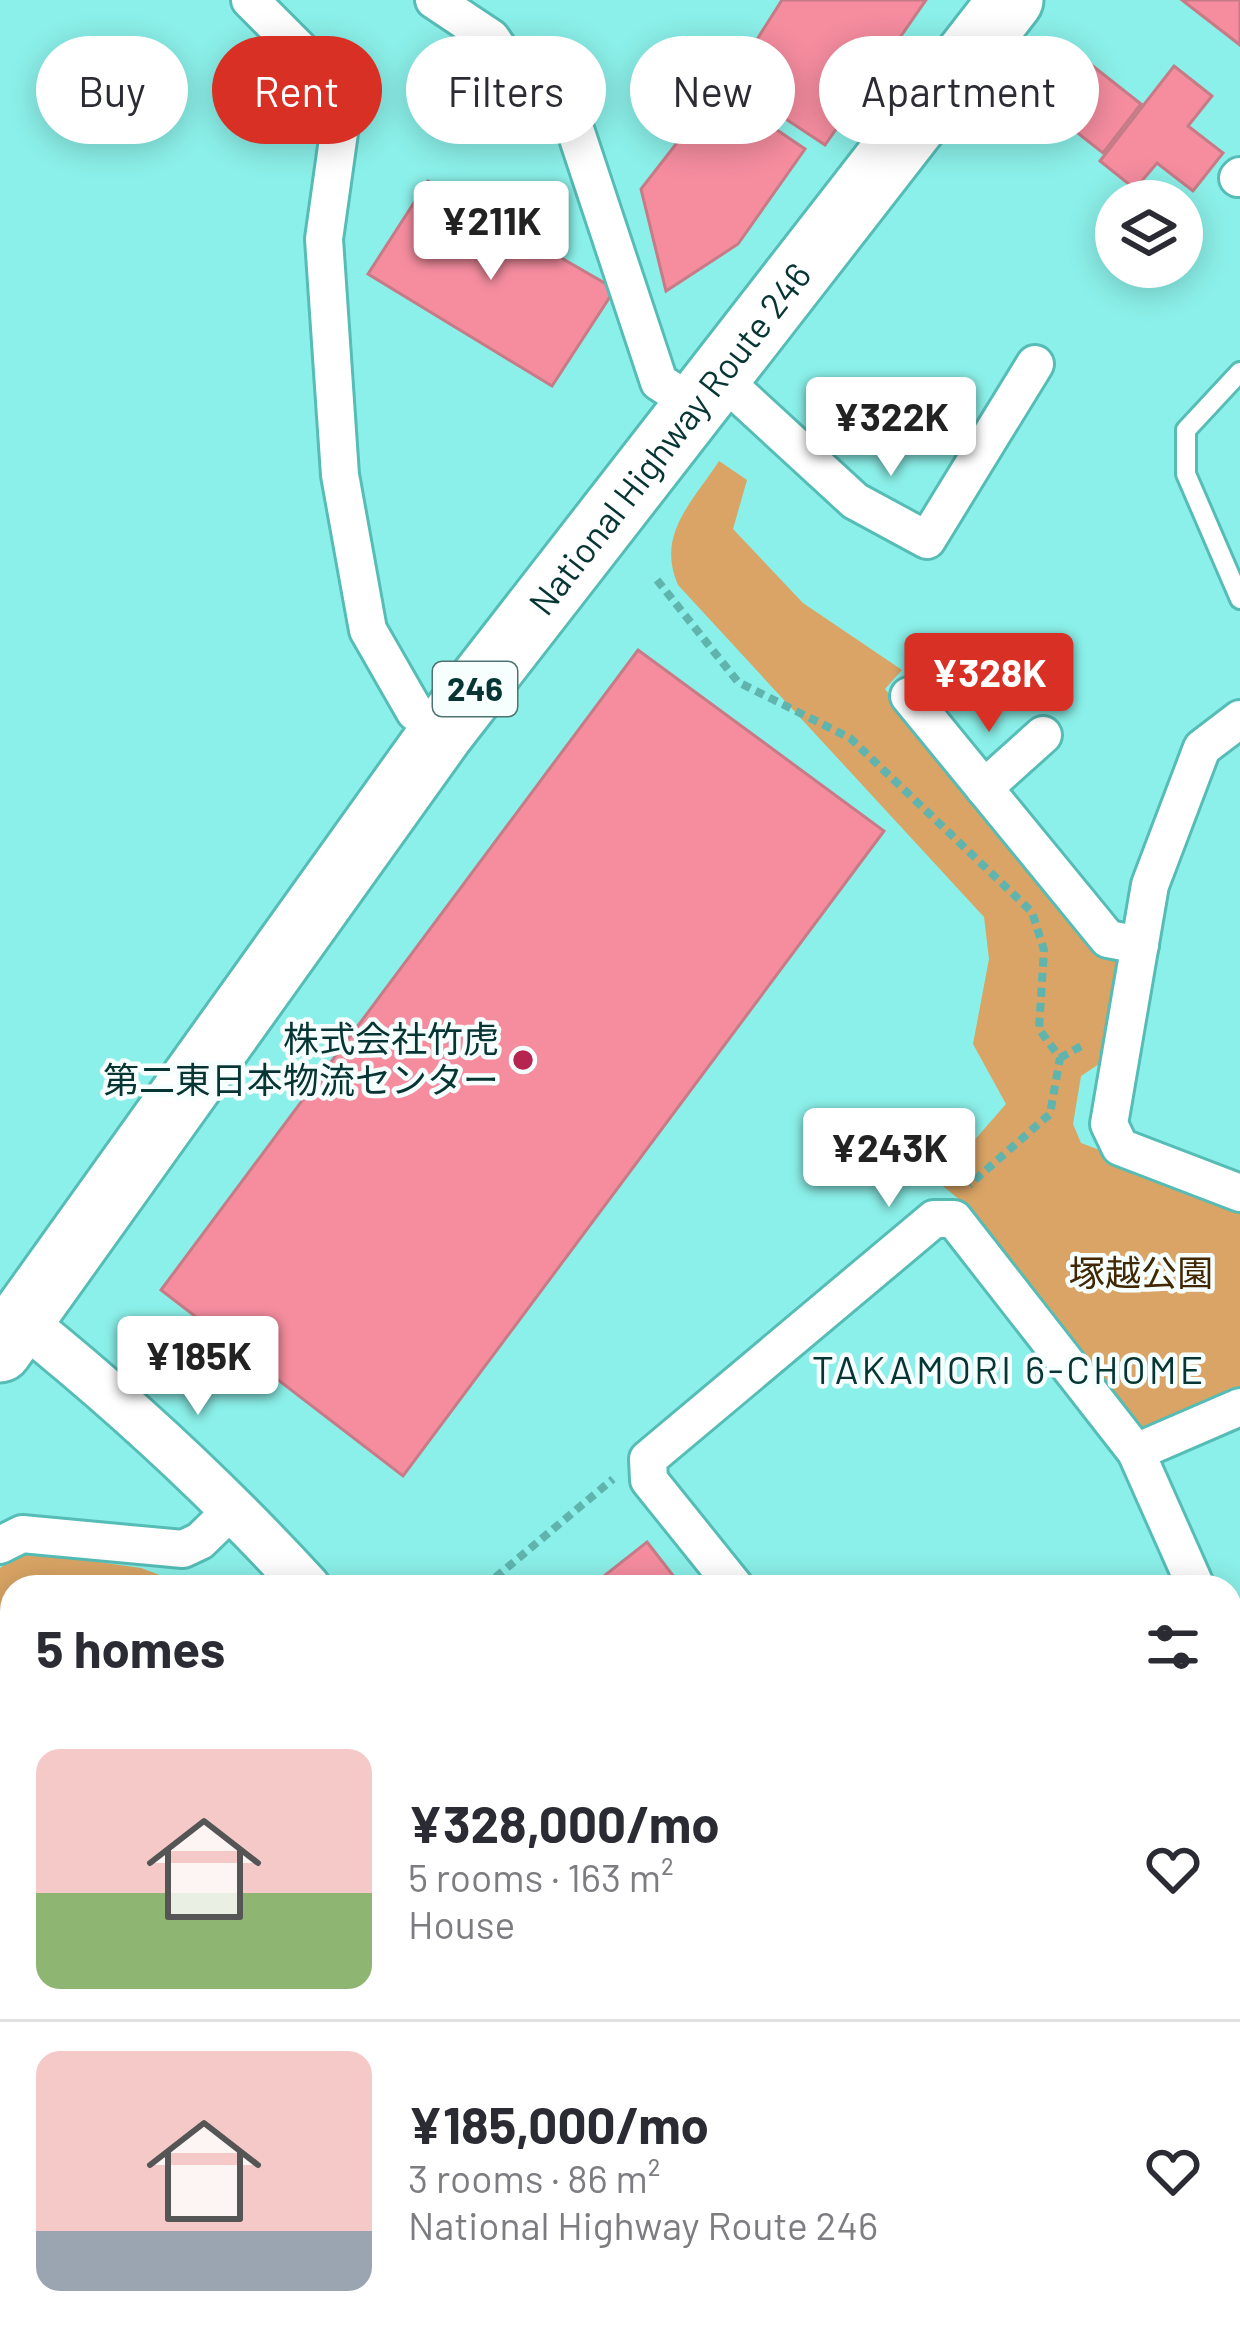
<!DOCTYPE html>
<meta charset="utf-8">
<style>
:root{--surface:#fff;--page:#f7f7f7;--text:#2b2b33;--muted:#7c7c81;--line:#e1e1e2;--accent:#d93025}
body{margin:0;font-family:Barlow,"Noto Sans JP",sans-serif;background:var(--page);color:var(--text);height:100vh;display:flex;flex-direction:column;font-size:45px;white-space:nowrap}
*{box-sizing:border-box;margin:0}
p{font-size:39px;color:var(--muted)}
.icon{flex:none;width:66px;height:66px;fill:none;stroke:currentColor;stroke-width:2;stroke-linecap:round;stroke-linejoin:round}
.map{position:relative;flex:1;overflow:hidden}
.sheet{position:absolute;left:0px;top:1575px;width:1242px;height:771px;display:flex;flex-direction:column;background:var(--surface);border-radius:36px 36px 0 0;box-shadow:0 6px 30px #0003}
.sheet>*{flex:none}
.hud{position:absolute;left:36px;top:36px;width:1170px;height:108px;display:flex;gap:24px}
.tools{position:absolute;left:1095px;top:180px;display:grid;gap:24px}
.tools a{display:grid;place-items:center;width:108px;height:108px;border-radius:50%;background:var(--surface);box-shadow:0 6px 30px #0003;font-size:60px}
.price{position:absolute;translate:-50% -102px;padding:0 27px;border-radius:12px;background:#fff;color:#222;font-size:39px;line-height:78px;filter:drop-shadow(0 3px 6px #0008)}
.price::after{content:'';position:absolute;left:50%;top:72px;width:36px;height:27px;margin-left:-18px;background:inherit;clip-path:polygon(0 0,100% 0,50% 100%)}
.price.active{background:var(--accent);color:#fff}
ul{padding:0;list-style:none}
li{display:flex;align-items:center;gap:36px;height:300px;padding:0 36px}
li+li{border-top:3px solid var(--line)}
li span{display:grid;place-items:center;flex:none;width:336px;height:240px;border-radius:24px;color:#555}
li>.icon{margin-inline-start:auto}
span .icon{width:144px;height:144px;fill:#fffc;stroke-width:1}
li b{font-size:51px}
h2{display:flex;justify-content:space-between;align-items:center;height:144px;padding:0 36px;font-size:51px}
.tag{padding:0 42px;border-radius:54px;background:var(--surface);box-shadow:0 6px 30px #0003;font-size:42px;line-height:108px}
.tag.active{background:var(--accent);color:#fff}
.map>svg:first-child{display:block}
.green{fill:#d9a465}
.building{fill:#f58d9f;stroke:#c77b87;stroke-width:3}
.lines{fill:none;stroke-linecap:round;stroke-linejoin:round}
.service-casing{stroke:#56bcb6;stroke-width:24}
.minor-casing{stroke:#56bcb6;stroke-width:42}
.tertiary-casing{stroke:#56bcb6;stroke-width:51}
.trunk-casing{stroke:#56bcb6;stroke-width:69}
.path{stroke:#60b4ae;stroke-width:8;stroke-dasharray:9 6;stroke-linecap:butt}
.service{stroke:#fff;stroke-width:18}
.minor{stroke:#fff;stroke-width:36}
.tertiary{stroke:#fff;stroke-width:45}
.trunk{stroke:#fff;stroke-width:63}
.poi-dot{fill:#b62550;stroke:#f6fffe;stroke-width:4.5}
.labels{text-anchor:middle;stroke-width:9;stroke-linejoin:round;paint-order:stroke}
.shield{fill:#f6fffe;stroke:#4e7270;stroke-width:3}
.shield-label{font-size:33px;font-weight:bold;fill:#063533}
.street-label{font-size:36px;fill:#063533;stroke:#f6fffe}
.poi-label{font-size:36px;fill:#063533;stroke:#f6fffe;text-anchor:end}
.park-label{font-size:36px;fill:#412702;stroke:#f6fffe}
.neighbourhood-label{font-size:39px;letter-spacing:3px;fill:#063533;stroke:#f6fffe}
</style>
<div class="map">
<svg width="1240" height="2345" viewBox="0 0 1240 2345">
<rect width="100%" height="100%" fill="#8bf0e9"/>
<!-- green -->
<g class="green">
<path d="M 719,461 L 747,480 L 733,529 L 803,603 L 902,670 L 885,689 L 1123,970 L 1102,1062 L 1081,1076 L 1073,1124 L 1081,1143 L 1240,1203 L 1240,1394 L 1154,1430 L 1133,1425 L 972,1210 L 938,1182 L 1006,1104 L 973,1044 L 989,959 L 984,917 L 678,585 C 656,534 692,503 719,461 Z"/>
<polygon points="22,1551 141,1568 192,1587 12,1587 12,1662 0,1654 0,1568"/>
</g>
<!-- building -->
<g class="building">
<polygon points="782,0 926,0 825,145 730,82"/>
<polygon points="1182,0 1240,0 1240,45"/>
<polygon points="1070,48 1141,104 1103,153 1032,97"/>
<polygon points="1174,66 1212,96 1188,126 1223,153 1193,191 1157,163 1135,189 1100,161"/>
<polygon points="718,90 805,149 738,244 666,291 641,189"/>
<polygon points="428,181 615,289 552,386 368,274"/>
<polygon points="638,650 884,831 403,1476 161,1290"/>
<polygon points="647,1542 682,1587 590,1587"/>
</g>
<g class="lines">
<!-- service casing -->
<g class="service-casing">
<polyline id="service" points="1240,372 1186,430 1186,474 1240,599"/>
</g>
<!-- minor casing -->
<g class="minor-casing">
<g id="minor">
<polyline points="250,0 321,71 341,118 324,239 340,475 368,630 415,712 442,732"/>
<polyline points="434,0 491,38 544,115 572,120 659,382 695,405"/>
<polyline points="1238,178 1240,176"/>
<polyline points="718,375 855,501 927,540 1035,364"/>
<polyline points="909,696 1108,939 1140,945"/>
<polyline points="1240,719 1202,748 1150,885 1109,1124 1120,1147 1240,1193"/>
<polyline points="984,788 1043,735"/>
<polyline points="1136,1452 1240,1407"/>
<polyline points="0,1545 22,1534 183,1549 200,1541 234,1508"/>
<polyline points="735,1587 649,1480 648,1459 934,1219 954,1219 1136,1452 1196,1587"/>
<polyline points="1230,1664 1240,1686"/>
<polyline points="0,1932 12,1940"/>
<polyline points="1230,1966 1240,1962"/>
<polyline points="1230,2214 1240,2209"/>
<polyline points="387,2334 396,2345"/>
<polyline points="700,2334 701,2345"/>
<polyline points="1189,2334 1195,2345"/>
</g>
</g>
<!-- tertiary casing -->
<g class="tertiary-casing">
<g id="tertiary">
<path d="M 22,1321 C 124,1403 218,1490 307,1587"/>
<polyline points="1230,1699 1240,1695"/>
<polyline points="888,2334 896,2345"/>
</g>
</g>
<!-- trunk casing -->
<g class="trunk-casing">
<g id="trunk">
<path id="s1" d="M 0,1350 L 442,732 L 1011,0"/>
</g>
</g>
<!-- path -->
<g class="path">
<polyline points="657,580 738,682 850,738 1032,912 1044,950 1039,1029 1060,1058 1050,1114 969,1185"/>
<polyline points="1060,1058 1083,1045"/>
<polyline points="484,1587 613,1479"/>
</g>
<!-- service -->
<use href="#service" class="service"/>
<!-- minor -->
<use href="#minor" class="minor"/>
<!-- tertiary -->
<use href="#tertiary" class="tertiary"/>
<!-- trunk -->
<use href="#trunk" class="trunk"/>
</g>
<!-- markers -->
<circle class="poi-dot" cx="523" cy="1060" r="12"/>
<g class="labels">
<!-- shield labels -->
<rect class="shield" x="433" y="662" width="84" height="54" rx="9"/>
<g class="shield-label">
<text x="475" y="701">246</text>
</g>
<!-- street labels -->
<g class="street-label">
<text dy="13" stroke="none"><textPath href="#s1" startOffset="1131">National Highway Route 246</textPath></text>
</g>
<!-- poi labels -->
<g class="poi-label">
<text x="499" y="1052">株式会社竹虎<tspan x="499" dy="41">第二東日本物流センター</tspan></text>
</g>
<!-- park labels -->
<g class="park-label">
<text x="1141" y="1286">塚越公園</text>
</g>
<!-- neighbourhood labels -->
<g class="neighbourhood-label">
<text x="1009" y="1384">TAKAMORI 6-CHOME</text>
</g>
</g>
</svg>
<div class="tools">
<a><svg class="icon" aria-label="layers" viewBox="0 0 24 24"><path d="M12 4l9 5-9 5-9-5zM3 14l9 5 9-5"/></svg></a>
</div>
<b class="price" style="left:491px;top:283px">¥211K</b>
<b class="price" style="left:891px;top:479px">¥322K</b>
<b class="price active" style="left:989px;top:735px">¥328K</b>
<b class="price" style="left:889px;top:1210px">¥243K</b>
<b class="price" style="left:198px;top:1418px">¥185K</b>
<div class="hud">
<a class="tag">Buy</a>
<a class="tag active">Rent</a>
<a class="tag">Filters</a>
<a class="tag">New</a>
<a class="tag">Apartment</a>
</div>
<section class="sheet">
<h2>5 homes<svg class="icon" aria-label="filters" viewBox="0 0 24 24"><path d="M4 7h16M4 17h16"/><circle cx="9" cy="7" r="2"/><circle cx="15" cy="17" r="2"/></svg></h2>
<ul>
<li><span style="background:linear-gradient(#f6c9c9 60%,#8fb573 0)"><svg class="icon" aria-label="home" viewBox="0 0 24 24"><path d="M3 11l9-7 9 7M6 9v11h12V9"/></svg></span><div><b>¥328,000/mo</b><p>5 rooms · 163 m²</p><p>House</p></div><svg class="icon" aria-label="heart" viewBox="0 0 24 24"><path d="M12 20l-8-8c-3-5 5-10 8-4 3-6 11-1 8 4z"/></svg></li>
<li><span style="background:linear-gradient(#f6c9c9 75%,#9aa5b1 0)"><svg class="icon" aria-label="home" viewBox="0 0 24 24"><path d="M3 11l9-7 9 7M6 9v11h12V9"/></svg></span><div><b>¥185,000/mo</b><p>3 rooms · 86 m²</p><p>National Highway Route 246</p></div><svg class="icon" aria-label="heart" viewBox="0 0 24 24"><path d="M12 20l-8-8c-3-5 5-10 8-4 3-6 11-1 8 4z"/></svg></li>
</ul>
</section>
</div>
